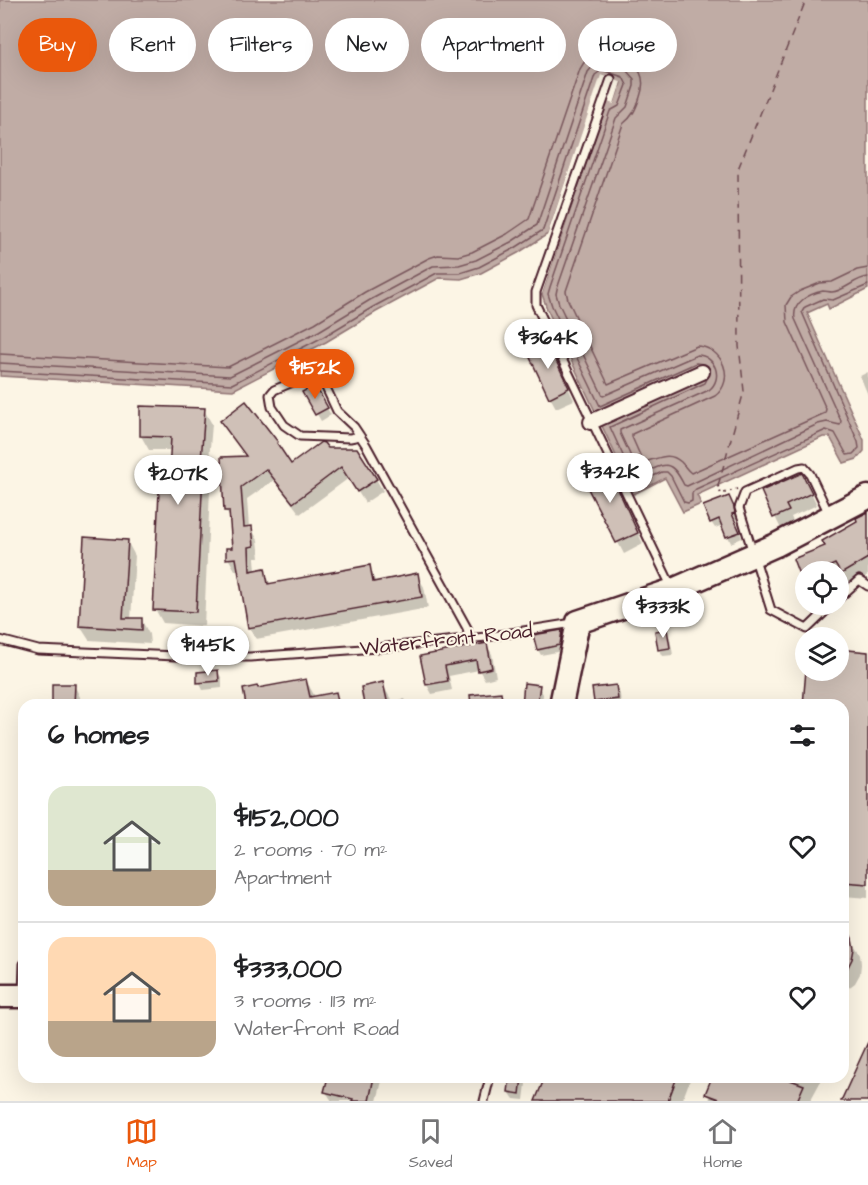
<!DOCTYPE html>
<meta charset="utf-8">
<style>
:root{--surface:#fff;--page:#f2f2f2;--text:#202124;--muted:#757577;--line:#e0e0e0;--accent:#ea580c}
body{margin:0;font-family:"Architects Daughter",sans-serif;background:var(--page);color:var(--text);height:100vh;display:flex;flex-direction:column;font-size:22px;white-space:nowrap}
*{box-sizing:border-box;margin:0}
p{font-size:20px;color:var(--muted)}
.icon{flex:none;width:33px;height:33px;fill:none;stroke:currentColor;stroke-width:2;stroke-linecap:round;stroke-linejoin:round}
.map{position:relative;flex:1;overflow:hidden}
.sheet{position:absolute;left:18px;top:699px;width:831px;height:384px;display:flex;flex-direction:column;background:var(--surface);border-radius:18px;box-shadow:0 6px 24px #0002}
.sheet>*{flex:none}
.guide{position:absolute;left:18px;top:18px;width:832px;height:54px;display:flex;gap:12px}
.controls{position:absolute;left:795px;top:561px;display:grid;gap:12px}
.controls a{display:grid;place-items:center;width:54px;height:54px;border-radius:50%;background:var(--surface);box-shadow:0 6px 24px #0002;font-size:30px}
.price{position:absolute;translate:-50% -51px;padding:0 14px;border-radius:21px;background:#fff;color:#222;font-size:20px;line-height:39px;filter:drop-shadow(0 2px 3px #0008)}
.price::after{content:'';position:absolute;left:50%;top:36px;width:18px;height:14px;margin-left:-9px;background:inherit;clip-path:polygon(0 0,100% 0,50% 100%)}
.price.selected{background:var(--accent);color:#fff}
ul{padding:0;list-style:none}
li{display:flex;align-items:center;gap:18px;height:150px;padding:0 30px}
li+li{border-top:2px solid var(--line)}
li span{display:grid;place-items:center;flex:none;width:168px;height:120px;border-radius:18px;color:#555}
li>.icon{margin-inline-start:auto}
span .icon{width:72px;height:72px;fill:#fffc;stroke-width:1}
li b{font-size:26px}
h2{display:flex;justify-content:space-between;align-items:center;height:72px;padding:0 30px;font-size:26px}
.pill{padding:0 21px;border-radius:27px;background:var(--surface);box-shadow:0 6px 24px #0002;font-size:21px;line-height:54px}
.pill.selected{background:var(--accent);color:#fff}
.dock{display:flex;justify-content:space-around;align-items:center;height:84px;border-top:2px solid var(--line);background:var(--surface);font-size:16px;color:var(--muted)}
.dock a{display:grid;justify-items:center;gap:3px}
.dock .selected{color:var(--accent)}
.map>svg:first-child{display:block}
.water{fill:#c0aca5;stroke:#917474;stroke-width:1.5}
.pier{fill:#fcf5e5}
.shadow{fill:#0003}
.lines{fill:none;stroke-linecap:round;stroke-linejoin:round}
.shore{stroke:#79575c;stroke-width:1.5}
.ferry{stroke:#6d4950;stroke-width:1.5;stroke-dasharray:8 6;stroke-linecap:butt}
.building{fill:#cfc0b7;stroke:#4a1f2b;stroke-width:1.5}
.lane-casing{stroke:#4a1f2b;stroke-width:11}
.street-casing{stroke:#4a1f2b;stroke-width:18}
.primary-casing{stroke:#4a1f2b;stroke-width:27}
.path{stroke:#4a1f2b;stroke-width:2;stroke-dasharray:1.5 4.5;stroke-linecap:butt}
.lane{stroke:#fcf5e5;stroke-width:7}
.street{stroke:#fcf5e5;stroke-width:14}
.primary{stroke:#fcf5e5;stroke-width:22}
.labels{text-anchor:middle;stroke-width:4.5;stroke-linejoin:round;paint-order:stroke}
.street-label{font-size:21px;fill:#4a1f2b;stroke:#fcf5e5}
</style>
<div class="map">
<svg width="868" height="1101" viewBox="0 0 868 1101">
<rect width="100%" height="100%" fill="#fcf5e5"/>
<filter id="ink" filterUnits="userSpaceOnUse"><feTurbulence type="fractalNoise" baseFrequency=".0167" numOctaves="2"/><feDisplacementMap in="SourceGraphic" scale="12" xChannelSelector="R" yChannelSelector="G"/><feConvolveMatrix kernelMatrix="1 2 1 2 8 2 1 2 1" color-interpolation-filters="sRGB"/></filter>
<g filter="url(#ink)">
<!-- water -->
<polygon class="water" points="0,0 868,0 868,289 829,309 827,304 807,313 864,440 864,451 857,459 844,463 830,437 823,437 697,495 701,504 683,512 665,478 634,494 547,309 542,294 607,101 614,103 621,83 602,76 548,234 518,253 481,273 461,279 439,278 376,312 326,342 233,390 0,376"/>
<!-- pier -->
<polygon class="pier" points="601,75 621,82 614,104 607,102 542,294 539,293 607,98 612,100 617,84 603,79 551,235 546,239"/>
<!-- shadow -->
<g class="shadow">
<polygon points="547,343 574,400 556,408 550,397"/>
<polygon points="868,372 868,395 860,376"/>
<polygon points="315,387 331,415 321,421 305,393"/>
<polygon points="204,410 212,424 207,484 210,490 204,626 163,623 155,609 172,450 149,450 141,436"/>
<polygon points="222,422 291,466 327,450 376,479 383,491 365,503 349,478 300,514 274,480 247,499 249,528 251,528 258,540 260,558 255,558 256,571 264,570 271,585 369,567 376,583 417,575 424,587 428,608 256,639 249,627 239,570 235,570 228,558 234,550 232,522 226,511 247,457"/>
<polygon points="584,478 613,478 643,544 624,554"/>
<polygon points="808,486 817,505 791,517 794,523 781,529 763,492"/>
<polygon points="732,503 737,519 734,520 742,538 731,543 723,525 715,528 711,522"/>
<polygon points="868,514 868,575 849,586 844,576 838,579 838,572 806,572 806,583 795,560 827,547"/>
<polygon points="127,541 135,556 131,619 141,619 149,634 150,644 89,640 80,626"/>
<polygon points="666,630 670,638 673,655 663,656 659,649"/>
<polygon points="562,632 565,638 562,651 541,655 538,650"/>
<polygon points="486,644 492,654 496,677 485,680 479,670 449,676 452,690 432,694 427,685 422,657"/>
<polygon points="868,653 868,898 843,896 843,705 805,705 838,670"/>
<polygon points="218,672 222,679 222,688 203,690 199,682"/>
<polygon points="306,680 315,697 335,693 342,705 248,705"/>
<polygon points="382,684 392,701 405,699 408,705 366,705"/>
<polygon points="74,685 80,697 80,705 53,705"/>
<polygon points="539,687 543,694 542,705 523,705"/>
<polygon points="616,687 620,694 621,705 597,705 594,690"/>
<polygon points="843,927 860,954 861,964 860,974 855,983 843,992"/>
<polygon points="330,1077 383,1077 377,1101 332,1101 326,1092"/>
<polygon points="511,1077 521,1077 526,1084 524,1100 514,1099 509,1092"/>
<polygon points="541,1077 691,1077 682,1101 537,1101 544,1083"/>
<polygon points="714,1077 823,1077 810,1101 711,1101 707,1094"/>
</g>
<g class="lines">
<!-- shore -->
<g class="shore">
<path d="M 0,354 L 228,367 L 315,323 L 365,292 L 429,258 L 438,255 L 458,256 L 472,252 L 507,234 L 529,219 L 580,69 C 589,51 604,52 620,58 C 640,65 647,77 640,97 C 636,109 633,116 623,124 L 566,291 L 568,300 L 608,384 L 697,346 C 723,347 736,380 715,396 L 632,434 L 632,437 L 643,462 C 657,460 668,450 681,462 C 685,466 687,470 691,473 L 825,413 L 826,409 L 787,322 L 786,305 L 791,297 L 800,291 L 820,283 L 832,282 L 857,270 L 868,268"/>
<path d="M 0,363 L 230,376 L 319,331 L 370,300 L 433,266 L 459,265 L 476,260 L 511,242 L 537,225 L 588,72 L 593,66 L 601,62 L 626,70 L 634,79 L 634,86 L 627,107 L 616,118 L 557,289 L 556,294 L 559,304 L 603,396 L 697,355 C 715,355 724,378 709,390 L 620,430 L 620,433 L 639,474 L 642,475 C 666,462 671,459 684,485 L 687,486 L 818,424 L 827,422 L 840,425 L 841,421 L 795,319 C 792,302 809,294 823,291 C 826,291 829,292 832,292 C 845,291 855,278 868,277"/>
<polyline points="0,371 232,384 323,337 373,307 437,273 460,273 479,267 515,248 543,230 595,75 602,70 623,77 627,85 619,106 610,111 550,287 548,294 552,306 600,406 696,363 704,364"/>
<polyline points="709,375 705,383 610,427 636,484 662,472 667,472 671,476 684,502 688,503 692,501 692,493 696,489 826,430 835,433 847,455 853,454 859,448 858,442 802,312 805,307 823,299 833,300 868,285"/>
</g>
<!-- ferry -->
<polyline class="ferry" points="718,486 744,391 739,346 738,169 806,0"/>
</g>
<!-- building -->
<g class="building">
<polygon points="547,342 569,388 549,398 527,351"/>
<polygon points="315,385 328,408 315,415 302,392"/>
<polygon points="246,401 278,442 277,443 291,464 321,442 324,443 328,448 357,448 377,479 357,492 341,467 293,503 266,469 241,487 244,527 252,526 254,546 249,547 250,571 265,568 268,584 370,565 373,582 418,573 422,597 248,628 236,558 226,559 226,548 232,548 229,511 224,511 221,457 246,456 220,421"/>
<polygon points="140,406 205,408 200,474 203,474 196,612 153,610 160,472 169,472 171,437 140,436"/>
<polygon points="607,465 638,533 616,543 582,477"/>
<polygon points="802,473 812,493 786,505 789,511 773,518 761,491"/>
<polygon points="729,496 734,507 735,513 732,514 740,532 726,537 719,519 710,523 703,506"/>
<polygon points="868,512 868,558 841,574 835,564 817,572 798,572 793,559 825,546 822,541 857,521 856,518"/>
<polygon points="84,537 128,540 123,618 142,618 142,630 79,626"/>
<polygon points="667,629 670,648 658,650 655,631"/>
<polygon points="562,630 560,645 537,650 533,635"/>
<polygon points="487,643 492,668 478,671 476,660 445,666 448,681 426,685 420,656"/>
<polygon points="838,649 868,652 868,884 843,882 843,705 803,705 806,670 838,670"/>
<polygon points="218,670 219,681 197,683 197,672"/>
<polygon points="306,679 310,697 336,692 339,705 246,705 243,689 257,686 258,688"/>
<polygon points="383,682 388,705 364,705 361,687"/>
<polygon points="524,683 540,685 537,705 522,705"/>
<polygon points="52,684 75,684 74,705 52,705"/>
<polygon points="616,685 618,699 594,702 592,688"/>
<polygon points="501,692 503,705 471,705 470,695"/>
<polygon points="843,920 852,938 854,949 852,959 843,977"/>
<polygon points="868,1042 868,1101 841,1101"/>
<polygon points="328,1077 374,1077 369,1101 352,1101 353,1099 324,1092"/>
<polygon points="510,1077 522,1077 520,1094 508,1092"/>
<polygon points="545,1077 677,1077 668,1101 535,1101"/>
<polygon points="712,1077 782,1077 804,1085 797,1101 724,1101 705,1094"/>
</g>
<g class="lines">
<!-- lane casing -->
<g class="lane-casing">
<g id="lane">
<polyline points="611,79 536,292 536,305 672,588"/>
<polyline points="360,436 350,438 300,436 284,425 272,407 270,395 274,390 314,373 320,375 337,411 354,427 366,445 467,628 469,639"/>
<polyline points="829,514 810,474 804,467 798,468 745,492 739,508 771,610 807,629 833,604"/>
<polyline points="838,599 859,580 868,586"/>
<polyline points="0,640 38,650 199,657 250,657 377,648 486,637 573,623"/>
<polyline points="23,994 24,964"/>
<polyline points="484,1101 490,1077"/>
</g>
</g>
<!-- street casing -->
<g class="street-casing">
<polyline id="street" points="591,422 702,372"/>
</g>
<!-- primary casing -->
<g class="primary-casing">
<g id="primary">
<polyline points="561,705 578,622 673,590 776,545 868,497"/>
<polyline points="0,996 24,996"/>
</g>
</g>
<!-- path -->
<polyline class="path" points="718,486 721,494 737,489"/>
<!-- lane -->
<use href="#lane" class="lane"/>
<!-- street -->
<use href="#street" class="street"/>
<!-- primary -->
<use href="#primary" class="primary"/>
</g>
</g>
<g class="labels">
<!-- street labels -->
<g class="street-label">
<text transform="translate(446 639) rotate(-6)" y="7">Waterfront Road</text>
</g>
</g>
</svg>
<div class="controls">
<a><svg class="icon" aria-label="locate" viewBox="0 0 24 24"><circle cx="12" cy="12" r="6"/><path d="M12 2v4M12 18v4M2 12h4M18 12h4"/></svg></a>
<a><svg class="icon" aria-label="layers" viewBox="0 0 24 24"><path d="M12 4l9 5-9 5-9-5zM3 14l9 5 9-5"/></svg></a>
</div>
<b class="price" style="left:548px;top:370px">$364K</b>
<b class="price selected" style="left:315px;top:400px">$152K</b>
<b class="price" style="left:610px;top:504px">$342K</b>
<b class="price" style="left:178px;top:506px">$207K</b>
<b class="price" style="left:663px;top:639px">$333K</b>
<b class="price" style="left:208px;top:677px">$145K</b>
<div class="guide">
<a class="pill selected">Buy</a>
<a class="pill">Rent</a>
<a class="pill">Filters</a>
<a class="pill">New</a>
<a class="pill">Apartment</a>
<a class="pill">House</a>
</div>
<section class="sheet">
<h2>6 homes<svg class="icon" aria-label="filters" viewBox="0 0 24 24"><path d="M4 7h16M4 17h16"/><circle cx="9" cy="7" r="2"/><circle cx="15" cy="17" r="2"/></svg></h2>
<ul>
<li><span style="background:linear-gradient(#dfe7d0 70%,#b9a48a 0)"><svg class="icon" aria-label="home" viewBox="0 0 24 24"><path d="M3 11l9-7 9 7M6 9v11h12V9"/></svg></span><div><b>$152,000</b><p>2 rooms · 70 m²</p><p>Apartment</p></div><svg class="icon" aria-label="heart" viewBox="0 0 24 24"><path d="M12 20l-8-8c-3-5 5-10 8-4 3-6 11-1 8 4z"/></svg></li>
<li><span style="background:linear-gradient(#ffd9b3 70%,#b9a48a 0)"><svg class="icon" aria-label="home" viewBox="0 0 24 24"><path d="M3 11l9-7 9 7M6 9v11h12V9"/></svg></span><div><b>$333,000</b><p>3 rooms · 113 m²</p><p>Waterfront Road</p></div><svg class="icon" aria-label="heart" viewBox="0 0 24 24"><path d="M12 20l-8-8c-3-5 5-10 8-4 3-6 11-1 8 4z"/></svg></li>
</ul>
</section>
</div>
<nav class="dock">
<a class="selected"><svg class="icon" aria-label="map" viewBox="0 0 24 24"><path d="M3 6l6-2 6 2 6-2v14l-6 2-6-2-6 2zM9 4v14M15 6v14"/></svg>Map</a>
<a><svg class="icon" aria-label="saved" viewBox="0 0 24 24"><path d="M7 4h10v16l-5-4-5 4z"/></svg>Saved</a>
<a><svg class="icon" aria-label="home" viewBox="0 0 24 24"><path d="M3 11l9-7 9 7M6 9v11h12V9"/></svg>Home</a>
</nav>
